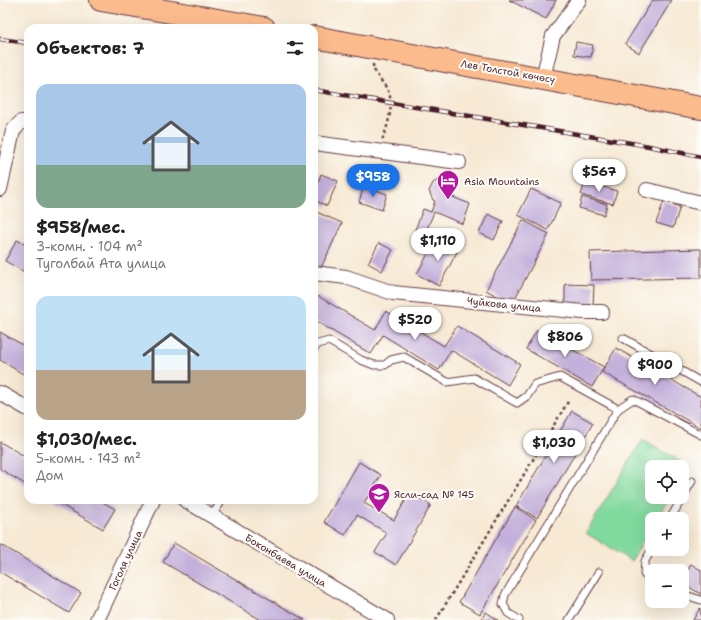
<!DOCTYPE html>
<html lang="ru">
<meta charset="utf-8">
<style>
:root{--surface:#fff;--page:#f6f6f6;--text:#222;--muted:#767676;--accent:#1a73e8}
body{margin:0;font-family:"Shantell Sans",sans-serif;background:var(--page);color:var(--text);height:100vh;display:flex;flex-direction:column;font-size:15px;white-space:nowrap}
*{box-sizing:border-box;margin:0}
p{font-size:13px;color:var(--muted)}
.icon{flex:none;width:22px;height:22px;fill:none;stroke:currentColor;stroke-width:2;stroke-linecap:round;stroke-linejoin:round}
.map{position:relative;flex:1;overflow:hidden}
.drawer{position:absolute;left:24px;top:24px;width:294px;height:480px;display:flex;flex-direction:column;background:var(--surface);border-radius:12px;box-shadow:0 4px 16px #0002}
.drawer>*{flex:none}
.tools{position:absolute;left:645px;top:460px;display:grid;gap:8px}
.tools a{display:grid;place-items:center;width:44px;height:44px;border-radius:8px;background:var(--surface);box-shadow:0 4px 16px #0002;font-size:20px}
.price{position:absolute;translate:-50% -34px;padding:0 9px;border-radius:14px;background:#fff;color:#222;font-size:13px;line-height:26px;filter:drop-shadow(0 1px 2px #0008)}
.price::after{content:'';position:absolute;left:50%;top:24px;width:12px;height:9px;margin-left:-6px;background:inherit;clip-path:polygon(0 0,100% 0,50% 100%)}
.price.selected{background:var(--accent);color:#fff}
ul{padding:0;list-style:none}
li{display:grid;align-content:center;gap:8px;height:212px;padding:0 12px}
li span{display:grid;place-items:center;height:124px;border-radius:12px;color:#555}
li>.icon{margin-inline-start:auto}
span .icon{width:72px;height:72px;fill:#fffc;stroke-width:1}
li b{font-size:17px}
h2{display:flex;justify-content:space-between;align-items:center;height:48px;padding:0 12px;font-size:17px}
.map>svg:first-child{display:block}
.green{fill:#80d99d;stroke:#657c64}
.building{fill:#c4b1db}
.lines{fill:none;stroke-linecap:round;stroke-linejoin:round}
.service-casing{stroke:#643d44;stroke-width:9}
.minor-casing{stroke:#643d44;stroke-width:16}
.primary-casing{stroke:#643d44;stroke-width:24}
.path{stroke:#643d44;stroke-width:2.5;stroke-dasharray:3 3;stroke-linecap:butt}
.service{stroke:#fff;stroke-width:7}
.minor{stroke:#fff;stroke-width:14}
.primary{stroke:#fbbb8d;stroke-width:22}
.rail-casing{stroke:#4a1f2b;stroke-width:4.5}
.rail{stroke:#fdfcf7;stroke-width:3;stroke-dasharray:9;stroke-linecap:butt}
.labels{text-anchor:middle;stroke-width:4;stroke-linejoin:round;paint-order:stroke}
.street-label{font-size:10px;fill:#4a1f2b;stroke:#fdfcf7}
.poi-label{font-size:10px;fill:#4a1f2b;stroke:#fdfcf7;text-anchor:start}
</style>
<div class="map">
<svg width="701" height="620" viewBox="0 0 701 620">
<rect width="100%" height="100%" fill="#fdfcf7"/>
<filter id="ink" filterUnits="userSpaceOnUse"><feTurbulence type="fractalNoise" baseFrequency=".025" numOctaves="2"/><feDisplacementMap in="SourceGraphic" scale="8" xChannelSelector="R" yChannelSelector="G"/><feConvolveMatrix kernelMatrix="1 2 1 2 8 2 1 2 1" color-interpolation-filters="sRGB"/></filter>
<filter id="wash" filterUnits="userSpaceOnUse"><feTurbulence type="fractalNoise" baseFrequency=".012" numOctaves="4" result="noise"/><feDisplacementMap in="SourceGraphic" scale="16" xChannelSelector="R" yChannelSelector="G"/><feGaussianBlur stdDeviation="0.9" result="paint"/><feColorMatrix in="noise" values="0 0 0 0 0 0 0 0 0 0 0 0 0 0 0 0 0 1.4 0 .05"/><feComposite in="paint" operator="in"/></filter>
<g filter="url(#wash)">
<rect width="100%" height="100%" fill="#f7e9d4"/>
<!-- green -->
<polygon class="green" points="643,439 689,467 682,478 682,467 652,467 652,497 670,497 657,519 652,519 652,527 631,561 586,533"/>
<g id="blocks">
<!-- building -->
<g class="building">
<polygon points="509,0 556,0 546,19"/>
<polygon points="653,0 672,0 639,53 625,44"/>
<polygon points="576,42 593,45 591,57 574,55"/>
<polygon points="321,174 338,181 327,206 314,200 314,192"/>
<polygon points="440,179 448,182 451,192 450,196 470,204 463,224 434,212 425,234 415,230 423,209 431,212 435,201 433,200 429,191 433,183"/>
<polygon points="585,182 617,191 613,204 581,195"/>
<polygon points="364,186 387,194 382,210 359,202"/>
<polygon points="531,189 561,203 548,230 518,215"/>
<polygon points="582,197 607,204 604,215 579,208"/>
<polygon points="664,201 680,207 673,228 656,223"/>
<polygon points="314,211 342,223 321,268 314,267"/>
<polygon points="488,214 503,221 494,240 479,233"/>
<polygon points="523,220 549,234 512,304 486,290"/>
<polygon points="436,239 458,250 439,286 417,274"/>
<polygon points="17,240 28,246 28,274 5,261"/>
<polygon points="379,243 393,250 382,271 368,263"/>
<polygon points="701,249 701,278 591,280 590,252"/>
<polygon points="565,284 594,285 593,306 565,305"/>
<polygon points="318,296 375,330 386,311 444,346 457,326 520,364 508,385 451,350 439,370 383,335 371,354 314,320 314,302"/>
<polygon points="537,330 604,367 592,387 526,349"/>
<polygon points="0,332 28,348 28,377 0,360"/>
<polygon points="616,348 701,397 701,428 602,372"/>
<polygon points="572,411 593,423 537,518 516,506"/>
<polygon points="0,442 28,458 28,486 0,469"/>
<polygon points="359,462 381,475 364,503 394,520 410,493 431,505 396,565 375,552 387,533 357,515 345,535 324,522"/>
<polygon points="53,500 99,500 115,509 103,529"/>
<polygon points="515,507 536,520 480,614 459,602"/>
<polygon points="174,543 305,620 261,620 163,562"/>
<polygon points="0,544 81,593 69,613 0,572"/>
<polygon points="691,564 701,570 701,594 682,583"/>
<polygon points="700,608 701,620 693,620"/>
<polygon points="486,612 498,620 481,620"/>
</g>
</g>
</g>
<g filter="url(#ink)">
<use href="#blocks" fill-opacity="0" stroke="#643d44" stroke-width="1"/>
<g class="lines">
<!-- service casing -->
<g class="service-casing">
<g id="service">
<polyline points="623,338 701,382"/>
<polyline points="314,349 318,344 329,341 361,360 374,365 385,365 391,360 404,357 447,382 474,378 517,403 527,396 535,384 560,377 618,409 505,595 503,604 508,613 519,620"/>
<polyline points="618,409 633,399 701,435"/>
<polyline points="212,516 222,500"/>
<polyline points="670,519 692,481"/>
<polyline points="652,582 644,574 645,561 652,549"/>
<polyline points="682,594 701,600"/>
<polyline points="569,620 599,572"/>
</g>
</g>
<!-- minor casing -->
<g class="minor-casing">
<g id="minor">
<polyline points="543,78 553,36 579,0"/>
<polyline points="314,143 459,162"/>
<polyline points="0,189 13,131 21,122 28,122"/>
<polyline points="647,190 701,203"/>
<polyline points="314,273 346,277 393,293 583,312 602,312"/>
<polyline points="0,393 28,409"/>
<polyline points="185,500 387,620"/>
<polyline points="97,620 153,500"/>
</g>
</g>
<!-- primary casing -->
<g class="primary-casing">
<g id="primary">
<polyline points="101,0 264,28"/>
<polyline points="314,37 701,108"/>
</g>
</g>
<!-- path -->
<g class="path">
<path d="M 373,64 C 373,74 384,82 388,91 C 395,105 387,127 382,141"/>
<polyline points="436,620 569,400"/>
</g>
<!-- service -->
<use href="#service" class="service"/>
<!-- minor -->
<use href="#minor" class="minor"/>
<!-- primary -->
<use href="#primary" class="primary"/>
<!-- rail casing -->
<g class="rail-casing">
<g id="rail">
<polyline points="0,39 28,43"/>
<polyline points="314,90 649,146 701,157"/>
</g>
</g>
<!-- rail -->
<use href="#rail" class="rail"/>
</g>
</g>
<!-- icons -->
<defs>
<g id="hotel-pin" transform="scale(1.15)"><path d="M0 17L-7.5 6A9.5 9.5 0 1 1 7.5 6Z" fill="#b5179e" stroke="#fdfcf7"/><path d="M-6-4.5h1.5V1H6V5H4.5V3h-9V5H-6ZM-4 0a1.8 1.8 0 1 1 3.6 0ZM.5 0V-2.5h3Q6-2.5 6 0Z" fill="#fff"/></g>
<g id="school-pin" transform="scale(1.15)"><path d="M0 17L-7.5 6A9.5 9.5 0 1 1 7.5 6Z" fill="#b5179e" stroke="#fdfcf7"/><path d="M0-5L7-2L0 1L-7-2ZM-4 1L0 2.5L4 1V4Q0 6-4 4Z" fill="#fff"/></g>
</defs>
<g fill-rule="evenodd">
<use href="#hotel-pin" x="448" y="181"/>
<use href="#school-pin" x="379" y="494"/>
</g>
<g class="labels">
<!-- street labels -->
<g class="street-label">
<text transform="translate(508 71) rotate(10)" y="4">Лев Толстой көчөсү</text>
<text transform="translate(504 304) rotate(6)" y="4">Чуйкова улица</text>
<text transform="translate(125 560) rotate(-65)" y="4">Гоголя улица</text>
<text transform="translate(286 560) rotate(31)" y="4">Боконбаева улица</text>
</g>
<!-- poi labels -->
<g class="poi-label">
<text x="464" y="185">Asia Mountains</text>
<text x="394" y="498">Ясли-сад № 145</text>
</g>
</g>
</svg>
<div class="tools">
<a><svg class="icon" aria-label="locate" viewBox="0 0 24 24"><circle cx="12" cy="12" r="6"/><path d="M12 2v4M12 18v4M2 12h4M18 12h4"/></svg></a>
<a>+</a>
<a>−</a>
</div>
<b class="price" style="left:599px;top:193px">$567</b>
<b class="price selected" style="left:373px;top:198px">$958</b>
<b class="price" style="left:438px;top:262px">$1,110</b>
<b class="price" style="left:415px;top:341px">$520</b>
<b class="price" style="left:565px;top:358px">$806</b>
<b class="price" style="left:655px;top:386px">$900</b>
<b class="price" style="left:554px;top:464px">$1,030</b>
<section class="drawer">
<h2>Объектов: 7<svg class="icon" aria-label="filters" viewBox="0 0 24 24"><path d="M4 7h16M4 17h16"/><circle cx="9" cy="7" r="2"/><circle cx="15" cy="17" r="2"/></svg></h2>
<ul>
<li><span style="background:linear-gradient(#a9c7e8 65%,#7fa58c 0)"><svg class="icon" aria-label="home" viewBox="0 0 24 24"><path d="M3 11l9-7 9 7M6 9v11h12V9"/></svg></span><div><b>$958/мес.</b><p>3-комн. · 104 m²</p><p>Туголбай Ата улица</p></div></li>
<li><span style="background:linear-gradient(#bfe0f5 60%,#b9a48a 0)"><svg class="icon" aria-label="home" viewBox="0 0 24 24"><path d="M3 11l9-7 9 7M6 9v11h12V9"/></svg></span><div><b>$1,030/мес.</b><p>5-комн. · 143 m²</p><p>Дом</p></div></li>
</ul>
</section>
</div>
